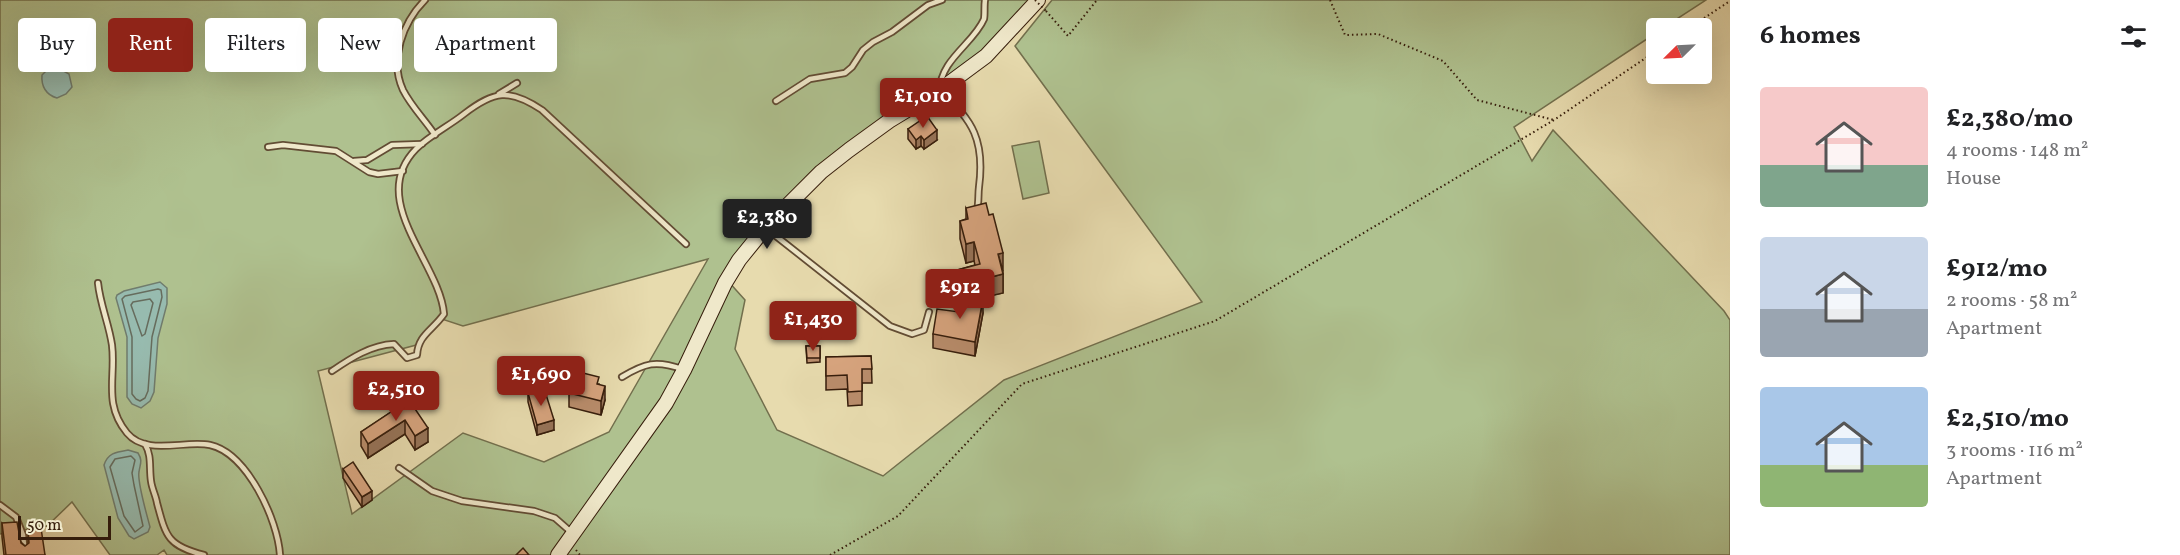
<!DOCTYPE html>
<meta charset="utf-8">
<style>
:root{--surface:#fff;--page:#f6f6f6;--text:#202124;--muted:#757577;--accent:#8f2418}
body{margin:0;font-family:Vollkorn,serif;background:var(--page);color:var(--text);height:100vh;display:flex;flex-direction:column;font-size:22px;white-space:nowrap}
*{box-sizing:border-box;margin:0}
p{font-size:20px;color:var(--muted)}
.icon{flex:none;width:33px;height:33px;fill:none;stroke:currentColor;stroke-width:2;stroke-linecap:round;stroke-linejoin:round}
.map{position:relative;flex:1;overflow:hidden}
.sheet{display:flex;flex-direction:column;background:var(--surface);width:450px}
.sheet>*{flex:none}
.hud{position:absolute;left:18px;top:18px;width:570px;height:54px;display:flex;gap:12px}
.needle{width:39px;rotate:246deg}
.tools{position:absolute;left:1646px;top:18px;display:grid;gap:12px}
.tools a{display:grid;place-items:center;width:66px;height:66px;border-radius:6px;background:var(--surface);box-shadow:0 6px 24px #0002;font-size:30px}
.scale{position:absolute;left:18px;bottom:15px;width:93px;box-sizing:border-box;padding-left:6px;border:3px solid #361d0b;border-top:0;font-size:16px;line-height:21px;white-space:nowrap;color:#361d0b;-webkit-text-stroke:4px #efe8ca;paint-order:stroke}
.price{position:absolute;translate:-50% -51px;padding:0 14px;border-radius:6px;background:var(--accent);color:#fff;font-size:20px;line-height:39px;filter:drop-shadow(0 2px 3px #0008)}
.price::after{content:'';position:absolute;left:50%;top:36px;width:18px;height:14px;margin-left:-9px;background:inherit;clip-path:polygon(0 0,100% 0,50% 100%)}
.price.on{background:#222;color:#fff}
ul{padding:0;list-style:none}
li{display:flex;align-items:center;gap:18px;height:150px;padding:0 30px}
li span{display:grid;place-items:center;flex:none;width:168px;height:120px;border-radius:6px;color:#555}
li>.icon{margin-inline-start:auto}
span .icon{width:72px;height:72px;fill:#fffc;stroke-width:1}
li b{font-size:26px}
h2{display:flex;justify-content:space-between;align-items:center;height:72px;padding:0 30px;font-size:26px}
.pill{padding:0 21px;border-radius:6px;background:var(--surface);box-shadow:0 6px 24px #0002;font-size:21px;line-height:54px}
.pill.on{background:var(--accent);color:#fff}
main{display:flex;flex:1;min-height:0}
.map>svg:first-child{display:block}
.green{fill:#afc18f;stroke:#726f4d;stroke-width:1.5;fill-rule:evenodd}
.water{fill:#97bbaf;stroke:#707c6d;stroke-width:1.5}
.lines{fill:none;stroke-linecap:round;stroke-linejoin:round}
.shore{stroke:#666c5d;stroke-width:1.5}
.service-casing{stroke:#624c34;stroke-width:8}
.secondary-casing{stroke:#361d0b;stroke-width:16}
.path{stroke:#361d0b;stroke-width:2;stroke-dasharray:1.5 3;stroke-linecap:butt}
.service{stroke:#efe8ca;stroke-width:4.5}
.secondary{stroke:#efe8ca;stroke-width:14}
.path-bridge{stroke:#361d0b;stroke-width:2;stroke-dasharray:1.5 3;stroke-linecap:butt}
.wall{fill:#b98d6c;stroke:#361d0b;stroke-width:1.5}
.shaded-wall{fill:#967358;stroke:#361d0b;stroke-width:1.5}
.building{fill:#d7a47e;stroke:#361d0b;stroke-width:1.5}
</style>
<main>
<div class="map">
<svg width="1730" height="555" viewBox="0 0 1730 555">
<rect width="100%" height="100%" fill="#e7dbae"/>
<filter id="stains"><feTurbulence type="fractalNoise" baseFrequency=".00333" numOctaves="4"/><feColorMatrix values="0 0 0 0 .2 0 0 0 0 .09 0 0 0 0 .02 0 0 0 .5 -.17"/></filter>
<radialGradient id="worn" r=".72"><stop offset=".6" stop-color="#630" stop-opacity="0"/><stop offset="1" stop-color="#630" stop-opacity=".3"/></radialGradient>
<!-- green -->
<g class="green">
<path d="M 0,0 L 1034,0 L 1005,37 L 836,160 L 727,280 L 745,300 L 735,349 L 777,430 L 883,476 L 1004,380 L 1202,302 L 1015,46 L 1052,0 L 1706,0 L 1663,28 L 1656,28 L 1656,33 L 1514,127 L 1532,161 L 1553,130 L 1724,311 L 1730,320 L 1730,555 L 167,555 L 164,550 L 157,555 L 110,555 L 72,502 L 47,526 L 0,534 ZM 708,259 L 609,432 L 544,462 L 463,433 L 352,514 L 318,371 L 420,344 L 442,319 L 463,326 Z"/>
<polygon points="1039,141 1049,193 1023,199 1012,146"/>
</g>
<!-- water -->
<g class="water">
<path d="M 60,69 L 69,74 L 72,87 L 66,94 L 57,98 C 46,95 41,86 42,75 L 47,70 Z"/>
<polygon points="160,282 167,288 167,304 158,338 154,392 150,401 141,408 132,404 127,397 127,337 116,298 117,295 124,291"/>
<path d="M 128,450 L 138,453 C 143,461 140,464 139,472 C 137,482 147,515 150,527 L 148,532 L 134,539 L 129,536 L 118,518 L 104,465 C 108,453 116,452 128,450 Z"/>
</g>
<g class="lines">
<!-- shore -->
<g class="shore">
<polygon points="158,289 161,290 162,297 152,337 148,391 145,398 140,401 136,399 132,394 132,337 122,299 125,296"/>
<polygon points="150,299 153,303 145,334 142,336 131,305 133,302"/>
<polygon points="131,456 135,460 132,473 134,485 143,526 135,532 124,516 110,467 115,459"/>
</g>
<!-- service casing -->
<g class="service-casing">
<g id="service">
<path d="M 425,0 C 403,22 389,60 403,90 C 411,106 425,120 435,135"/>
<polyline points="499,94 517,83"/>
<polyline points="776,101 810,79 845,73 852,67 863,50 873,42 892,32 928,5 942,0"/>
<polyline points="268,147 283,145 336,151 369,172 378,174 403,171"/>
<polyline points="354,161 367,160 392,145 422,144"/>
<path d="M 977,210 C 979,203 978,194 979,187 C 985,141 973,120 940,90 C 940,60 974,43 984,19 C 985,14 984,6 985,0"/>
<polyline points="767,229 890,326 912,334 924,330 929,312"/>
<path d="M 98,283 C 100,304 109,324 112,345 C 116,377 103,404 127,433 C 146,456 184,440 210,445 C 247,453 278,520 280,555"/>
<path d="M 332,371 C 351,358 371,345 394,344 L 407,358 L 417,355 C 418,335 433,330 444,314 C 440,263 366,200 416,149 C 430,135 449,126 464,114 C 494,91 509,88 542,110 L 686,244"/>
<path d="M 622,377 C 645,363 656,360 682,369"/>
<path d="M 145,444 C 152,456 149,467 151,481 C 152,489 156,496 157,503 C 166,537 168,546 204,555"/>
<polyline points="399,468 432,491 462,501 534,511 555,518 571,532"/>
<polyline points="0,505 16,517 23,535 25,555"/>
</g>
</g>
<!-- secondary casing -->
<g class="secondary-casing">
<polyline id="secondary" points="558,555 666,403 684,370 725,283 739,260 765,228 821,172 849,150 889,121 940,90 986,56 1038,0"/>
</g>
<!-- path -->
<g class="path">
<polyline points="1330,0 1345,35 1378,34 1443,61 1477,100 1554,120"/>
<polyline points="1046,11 1068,36 1097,0"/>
<polyline points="1689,28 1730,1"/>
<polyline points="576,550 580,555"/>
<polyline points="830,555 898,516 1022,384 1215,321 1554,120 1656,51"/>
</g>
<!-- service -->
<use href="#service" class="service"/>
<!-- secondary -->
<use href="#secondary" class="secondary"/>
<!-- path-bridge -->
<polyline class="path-bridge" points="1035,0 1046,11"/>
</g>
<!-- wall -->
<g class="wall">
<polygon points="908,129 937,140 924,149 921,146 916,149 908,139"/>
<polygon points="966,208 1003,271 1003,293 979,298 983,313 975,356 933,348 933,334 959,312 960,303 957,288 957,270 975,265 974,261 966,263 960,239 960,221 966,219"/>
<polygon points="806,346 820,346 820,362 807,363"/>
<polygon points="871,356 872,383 862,383 862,405 848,406 847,389 826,390 826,357"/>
<polygon points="599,384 605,400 601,415 569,407 569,393"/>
<polygon points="528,393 554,430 537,435 528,402"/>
<polygon points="409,400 428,442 415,450 405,434 368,458 361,446 361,432"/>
<polygon points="343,469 372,500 362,507 343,478"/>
<polygon points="2,523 25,546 28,544 28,530 45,555 4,555 2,537"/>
</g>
<!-- shaded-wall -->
<g class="shaded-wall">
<polygon points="937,130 937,140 924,149 924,140"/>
<polygon points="921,136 921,146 916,149 916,140"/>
<polygon points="974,242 974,261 966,263 966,244"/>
<polygon points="1003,253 1003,271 998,254"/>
<polygon points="1003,274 1003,293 960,303 960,285"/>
<polygon points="983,299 983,313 975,356 975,342"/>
<polygon points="605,386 605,400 601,415 601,401"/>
<polygon points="405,420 405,434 368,458 368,444"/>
<polygon points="554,420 554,430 537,435 537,425"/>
<polygon points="428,428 428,442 415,450 415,436"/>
<polygon points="372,491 372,500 362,507 362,497"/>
</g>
<!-- building -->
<g class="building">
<polygon points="927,116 937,130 924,140 921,136 916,140 908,129"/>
<polygon points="986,203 989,215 993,214 1003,253 998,254 1003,274 960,285 957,270 980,264 974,242 966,244 960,221 968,219 966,208"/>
<polygon points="962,295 983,299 975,342 933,334 937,309 959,312"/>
<polygon points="806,346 820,346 820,358 807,358"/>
<polygon points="871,356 872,369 862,369 862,391 848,392 847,375 826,376 826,357"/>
<polygon points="575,371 599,377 597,384 605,386 601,401 569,393"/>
<polygon points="544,388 554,420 537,425 528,393"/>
<polygon points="409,400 428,428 415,436 405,420 368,444 361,432"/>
<polygon points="353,462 372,491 362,497 343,469"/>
<polygon points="17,522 21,543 25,546 29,543 28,530 41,528 45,555 6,555 2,523"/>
<polygon points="523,548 529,555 516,555"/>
</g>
<rect width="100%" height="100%" filter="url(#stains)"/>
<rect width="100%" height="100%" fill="url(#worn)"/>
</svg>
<div class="tools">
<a><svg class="needle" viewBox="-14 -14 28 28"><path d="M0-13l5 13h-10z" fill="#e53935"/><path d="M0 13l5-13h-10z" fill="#757577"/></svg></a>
</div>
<div class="scale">50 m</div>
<b class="price" style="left:923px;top:129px">£1,010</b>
<b class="price on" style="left:767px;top:250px">£2,380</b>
<b class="price" style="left:960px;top:320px">£912</b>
<b class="price" style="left:813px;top:352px">£1,430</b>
<b class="price" style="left:541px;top:407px">£1,690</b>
<b class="price" style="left:396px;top:422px">£2,510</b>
<div class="hud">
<a class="pill">Buy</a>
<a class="pill on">Rent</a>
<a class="pill">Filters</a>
<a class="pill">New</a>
<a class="pill">Apartment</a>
</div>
</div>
<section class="sheet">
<h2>6 homes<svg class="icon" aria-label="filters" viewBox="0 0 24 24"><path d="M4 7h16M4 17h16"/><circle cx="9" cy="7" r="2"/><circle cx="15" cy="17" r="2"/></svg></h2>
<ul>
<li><span style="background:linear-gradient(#f6c9c9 65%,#7fa58c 0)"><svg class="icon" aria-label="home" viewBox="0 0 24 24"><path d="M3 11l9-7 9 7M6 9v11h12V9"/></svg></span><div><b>£2,380/mo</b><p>4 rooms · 148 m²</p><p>House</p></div></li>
<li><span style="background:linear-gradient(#c9d6e8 60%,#9aa5b1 0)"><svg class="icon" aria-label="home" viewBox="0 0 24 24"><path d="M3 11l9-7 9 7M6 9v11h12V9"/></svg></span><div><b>£912/mo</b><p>2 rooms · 58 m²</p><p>Apartment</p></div></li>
<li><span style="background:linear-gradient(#a9c7e8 65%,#8fb573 0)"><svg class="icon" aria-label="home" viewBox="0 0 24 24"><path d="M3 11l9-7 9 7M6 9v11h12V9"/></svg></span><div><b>£2,510/mo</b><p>3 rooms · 116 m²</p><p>Apartment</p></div></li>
</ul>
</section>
</main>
